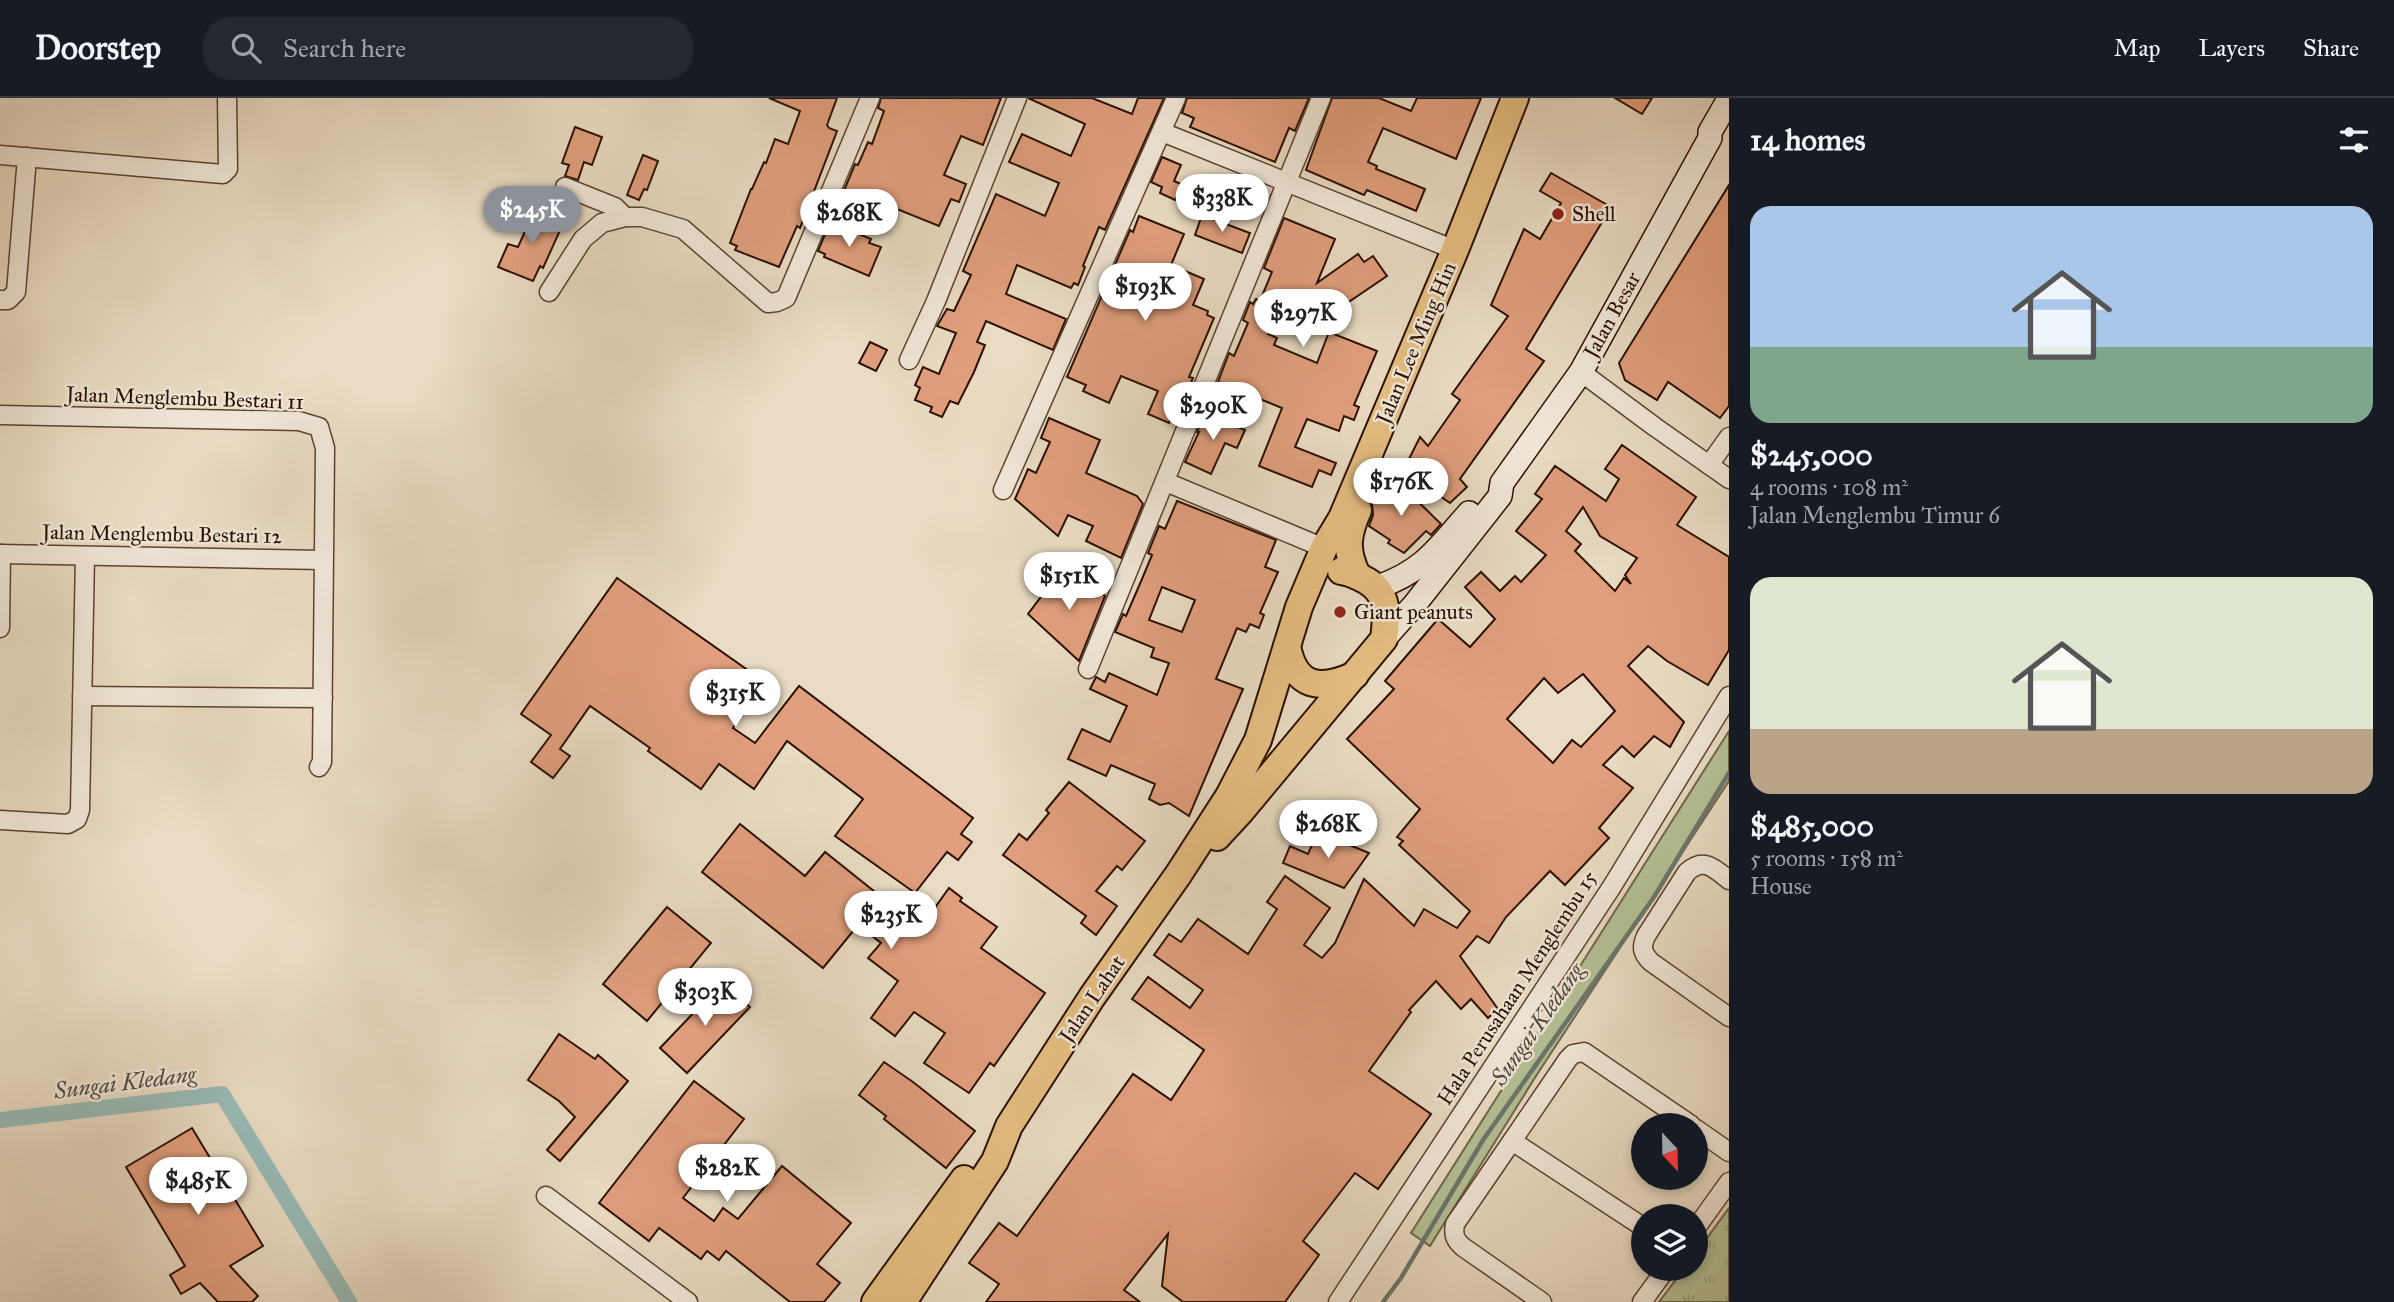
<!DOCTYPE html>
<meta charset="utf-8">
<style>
:root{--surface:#171b24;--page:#242831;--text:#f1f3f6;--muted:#9ea1a6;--line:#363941;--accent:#8c9099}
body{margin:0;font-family:"IM FELL Great Primer",serif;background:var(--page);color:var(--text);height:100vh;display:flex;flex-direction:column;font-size:26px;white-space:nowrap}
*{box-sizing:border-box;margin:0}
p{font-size:23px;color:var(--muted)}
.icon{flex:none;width:38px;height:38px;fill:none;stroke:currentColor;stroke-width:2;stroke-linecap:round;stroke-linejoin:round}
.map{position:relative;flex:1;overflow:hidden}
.details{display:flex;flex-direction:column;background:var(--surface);width:665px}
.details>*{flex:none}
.needle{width:46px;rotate:158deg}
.controls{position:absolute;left:1631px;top:1015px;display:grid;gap:14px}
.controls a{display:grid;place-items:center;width:77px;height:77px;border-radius:50%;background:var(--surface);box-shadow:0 4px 10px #0003;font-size:35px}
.price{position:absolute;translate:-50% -60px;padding:0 16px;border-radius:24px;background:#fff;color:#222;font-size:23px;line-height:46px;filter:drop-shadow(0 2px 4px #0008)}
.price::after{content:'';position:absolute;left:50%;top:42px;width:21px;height:16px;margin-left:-10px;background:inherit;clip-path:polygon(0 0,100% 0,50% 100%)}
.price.current{background:var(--accent);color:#fff}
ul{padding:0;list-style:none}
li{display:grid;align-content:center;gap:14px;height:371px;padding:0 21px}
li span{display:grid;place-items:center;height:217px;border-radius:21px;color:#555}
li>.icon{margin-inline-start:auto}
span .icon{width:126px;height:126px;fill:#fffc;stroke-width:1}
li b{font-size:30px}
h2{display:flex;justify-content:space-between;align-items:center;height:84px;padding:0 21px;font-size:30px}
header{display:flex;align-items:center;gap:42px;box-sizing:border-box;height:98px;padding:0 35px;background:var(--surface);border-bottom:2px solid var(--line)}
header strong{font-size:33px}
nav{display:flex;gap:38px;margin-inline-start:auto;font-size:24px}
.search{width:490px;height:63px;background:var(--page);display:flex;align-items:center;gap:18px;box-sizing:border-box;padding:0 24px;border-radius:28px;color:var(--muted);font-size:26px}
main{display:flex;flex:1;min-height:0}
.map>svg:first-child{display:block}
.green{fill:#b5c196;stroke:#70684b;stroke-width:2}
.park{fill:url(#park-tufts);stroke:#70684b;stroke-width:2}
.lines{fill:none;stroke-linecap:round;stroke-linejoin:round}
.stream{stroke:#6c776e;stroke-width:4.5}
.canal{stroke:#98bbb7;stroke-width:16}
.building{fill:#e19f7d;stroke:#2b1000;stroke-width:2;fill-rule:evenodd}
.minor-casing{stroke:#5b4331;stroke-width:21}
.secondary-casing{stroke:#2b1000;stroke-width:26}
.primary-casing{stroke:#2b1000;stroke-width:30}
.minor{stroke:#f1e8d9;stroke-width:18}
.secondary{stroke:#f1e8d9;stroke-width:23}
.primary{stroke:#e5be82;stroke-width:26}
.poi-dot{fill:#8f2418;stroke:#f1e8d9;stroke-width:2.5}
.labels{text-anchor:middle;stroke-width:5;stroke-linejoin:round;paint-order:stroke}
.poi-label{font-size:21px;fill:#2b1000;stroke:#f1e8d9;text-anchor:start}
.street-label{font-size:21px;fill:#2b1000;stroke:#f1e8d9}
.water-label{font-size:23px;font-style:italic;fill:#514c40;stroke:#f1e8d9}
</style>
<header>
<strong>Doorstep</strong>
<div class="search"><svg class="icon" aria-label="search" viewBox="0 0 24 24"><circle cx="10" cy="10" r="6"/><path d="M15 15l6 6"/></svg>Search here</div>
<nav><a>Map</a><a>Layers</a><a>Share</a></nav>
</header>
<main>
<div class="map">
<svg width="1729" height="1204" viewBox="0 0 1729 1204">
<defs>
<pattern id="park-tufts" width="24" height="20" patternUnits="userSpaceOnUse" patternTransform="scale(1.75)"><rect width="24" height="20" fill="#b5c196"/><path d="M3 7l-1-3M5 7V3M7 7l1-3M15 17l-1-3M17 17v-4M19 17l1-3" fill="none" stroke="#9ca580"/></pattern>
</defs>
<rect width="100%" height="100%" fill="#eadcc4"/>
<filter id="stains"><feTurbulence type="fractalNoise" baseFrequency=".00286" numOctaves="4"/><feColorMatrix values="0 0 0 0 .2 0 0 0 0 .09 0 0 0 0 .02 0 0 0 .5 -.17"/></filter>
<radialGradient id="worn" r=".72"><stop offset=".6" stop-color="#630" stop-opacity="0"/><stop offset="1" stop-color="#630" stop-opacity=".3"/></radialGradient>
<!-- green -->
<polygon class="green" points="1729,633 1729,683 1536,978 1430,1148 1411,1135"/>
<!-- park -->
<polygon class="park" points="1729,1110 1729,1204 1659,1204 1684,1171 1696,1171 1696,1155"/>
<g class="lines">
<!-- stream -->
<polyline class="stream" points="1383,1204 1401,1180 1483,1042 1654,799 1729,675"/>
<!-- canal -->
<polyline class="canal" points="0,1022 222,996 349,1204"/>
</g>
<!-- building -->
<g class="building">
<polygon points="769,0 837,0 827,27 829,30 837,33 800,130 797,128 779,169 735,152 737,148 730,145 751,91 752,91 764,64 766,65 775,41 788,46 800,13"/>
<polygon points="881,0 1001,0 983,47 961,38 944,77 966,86 959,104 951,101 939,128 897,111 895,116 843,95 855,66 858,67 868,44 872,46 884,13 878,10"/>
<polygon points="1028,0 1092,0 1132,16 1138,0 1164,0 1105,132 1099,129 1083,168 1085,169 1078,187 1074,185 1071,190 1017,167 1006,196 1066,221 1053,252 986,223 977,244 985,247 974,274 958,306 950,303 942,319 930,314 932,309 915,302 920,290 915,287 923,269 939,276 956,235 937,228 947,211 954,213 971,177 963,173 996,96 1045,118 1059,85 1009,64 1022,36 1071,58 1085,26"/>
<polygon points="1187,0 1309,0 1295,33 1289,30 1275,64 1190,29 1194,20 1182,15"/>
<polygon points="1332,0 1379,0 1411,13 1417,0 1481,0 1456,61 1383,30 1368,64 1377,68 1376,71 1425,91 1416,113 1367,92 1364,97 1306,72"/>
<polygon points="1615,0 1652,0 1642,16"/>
<polygon points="575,29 602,39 592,67 584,64 578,82 565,78 569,67 562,65"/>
<polygon points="643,57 658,63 647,92 644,91 639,102 627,97"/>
<polygon points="1162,59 1181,67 1174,83 1183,87 1175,102 1160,95 1162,89 1151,84"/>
<polygon points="1551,75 1611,109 1526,251 1544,263 1460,381 1467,389 1450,405 1403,373 1420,339 1428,348 1460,302 1452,296 1508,218 1491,207 1524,131 1540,141 1561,105 1540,93"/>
<polygon points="1729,87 1729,308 1720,320 1668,284 1657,302 1625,282 1619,265"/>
<polygon points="536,109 558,119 555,125 562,128 543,170 540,168 533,183 498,169 508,146 518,149"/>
<polygon points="1202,117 1250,135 1242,155 1195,137"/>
<polygon points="1139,118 1184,136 1171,167 1204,181 1193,207 1208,213 1207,217 1214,220 1189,279 1193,280 1185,299 1180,297 1169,325 1148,316 1158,293 1121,278 1109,305 1083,293 1086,287 1067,279 1130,132 1133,134"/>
<polygon points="1284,120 1335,141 1317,185 1358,156 1364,164 1373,158 1387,178 1340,210 1331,230 1314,223 1316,220 1282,207 1268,236 1277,240 1274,247 1317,265 1329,234 1377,253 1354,307 1359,309 1354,322 1344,318 1339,333 1307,321 1295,349 1336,365 1331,377 1319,372 1312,389 1259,368 1282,310 1218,284 1229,255 1234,258 1248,225 1243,222 1250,204 1253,206 1256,201 1260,203 1272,174 1264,170"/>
<polygon points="830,124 871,141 869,145 881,149 869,178 824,159 825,156 818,153"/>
<polygon points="870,244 887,252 876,273 859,265"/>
<polygon points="1205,315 1245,332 1237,350 1225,345 1211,376 1185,364 1199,334 1197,334"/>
<polygon points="1049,320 1100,342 1086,375 1137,398 1143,406 1121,460 1086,443 1093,428 1068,417 1058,438 1015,401 1028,371 1036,375 1050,344 1041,340"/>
<path d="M 1622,347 L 1696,399 L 1677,427 L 1729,459 L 1729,552 L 1708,587 L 1667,563 L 1648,548 L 1628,568 L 1684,624 L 1670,649 L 1654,638 L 1634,659 L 1622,648 L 1603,667 L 1633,690 L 1599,730 L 1609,740 L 1565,787 L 1550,773 L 1506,819 L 1489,845 L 1477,838 L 1460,858 L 1498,911 L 1488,920 L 1471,901 L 1461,911 L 1436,883 L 1409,912 L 1411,914 L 1369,973 L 1431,1016 L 1378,1091 L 1355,1075 L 1303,1143 L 1319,1157 L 1285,1204 L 1183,1204 L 1162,1188 L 1168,1136 L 1124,1192 L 1140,1204 L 986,1204 L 999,1186 L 969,1165 L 999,1125 L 1017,1138 L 1133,976 L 1171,1002 L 1204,952 L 1132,901 L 1148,879 L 1190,910 L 1203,892 L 1154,857 L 1169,836 L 1181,844 L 1198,821 L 1248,856 L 1277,811 L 1267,804 L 1285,778 L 1330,810 L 1304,847 L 1322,860 L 1335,845 L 1364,781 L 1414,828 L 1424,811 L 1457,830 L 1470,813 L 1399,747 L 1403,743 L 1397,739 L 1420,711 L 1347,641 L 1394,591 L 1385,583 L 1438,521 L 1470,549 L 1495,521 L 1465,489 L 1481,474 L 1500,493 L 1515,478 L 1521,484 L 1546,457 L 1516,433 L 1542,401 L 1535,396 L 1555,368 L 1606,403 L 1619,381 L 1605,371 ZM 1583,409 L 1600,438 L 1637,460 L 1625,477 L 1631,486 L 1624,480 L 1615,493 L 1575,453 L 1581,446 L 1566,433 ZM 1583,576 L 1615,613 L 1581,649 L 1572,642 L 1553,665 L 1507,621 L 1544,580 L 1558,595 Z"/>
<polygon points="1398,384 1441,426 1431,437 1426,433 1404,455 1388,445 1390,442 1369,428 1373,417 1372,405 1379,390 1392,396"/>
<path d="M 1177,403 L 1276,442 L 1265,469 L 1278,474 L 1260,515 L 1264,517 L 1259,530 L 1250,526 L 1246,534 L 1237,530 L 1216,581 L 1243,591 L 1189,718 L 1169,705 L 1160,707 L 1149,701 L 1155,686 L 1111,667 L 1106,678 L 1068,661 L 1082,631 L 1110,644 L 1127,608 L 1090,591 L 1096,579 L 1105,584 L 1109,575 L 1157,597 L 1169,565 L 1151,559 L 1154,550 L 1115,534 L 1123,516 L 1126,518 L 1142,481 L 1152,457 L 1148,455 L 1159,428 L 1165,431 ZM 1162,489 L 1195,502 L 1182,534 L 1149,522 Z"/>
<polygon points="1068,474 1074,479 1076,477 1080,480 1082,478 1105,498 1079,563 1028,516 1057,478 1063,481"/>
<polygon points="617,480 766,585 733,630 755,645 799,588 973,720 961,736 972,744 958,762 947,754 915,795 835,738 863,701 787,643 754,691 719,666 701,691 648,653 650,650 590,608 560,651 570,658 553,680 531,664 551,637 521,616"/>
<polygon points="1069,684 1145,743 1122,772 1117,768 1096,793 1117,808 1096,837 1081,825 1086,818 1003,757 1019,736 1027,742 1049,715 1046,712"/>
<polygon points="740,726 805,778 825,754 900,814 899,816 919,832 949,790 962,800 960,803 997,829 981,850 1045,895 994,968 990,965 969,995 924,965 945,935 914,914 895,938 871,920 898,883 868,860 881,845 858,827 823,870 702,774"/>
<polygon points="1318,734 1369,755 1344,790 1283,765 1290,748 1308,756"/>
<polygon points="667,809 711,845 647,923 603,886"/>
<polygon points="723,884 750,909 687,975 660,950"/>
<polygon points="559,936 595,961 598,957 628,983 560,1063 547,1052 575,1019 559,1003 528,982"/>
<polygon points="884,964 913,984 975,1033 946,1070 884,1021 886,1018 859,997"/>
<polygon points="694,983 744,1021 683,1100 714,1123 723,1110 738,1121 782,1068 851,1125 817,1166 840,1185 824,1204 790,1204 726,1153 719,1162 707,1153 701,1161 659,1130 649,1143 599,1105"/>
<polygon points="192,1030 263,1148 230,1168 258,1198 252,1204 218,1204 200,1185 181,1196 170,1177 185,1168 126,1069"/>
</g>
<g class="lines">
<!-- minor casing -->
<g class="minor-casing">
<g id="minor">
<polyline points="1162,34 1455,152"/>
<polyline points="0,57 223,76 228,71 227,0"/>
<polyline points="565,89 615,109 625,119"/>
<polyline points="549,194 583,141 602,125 625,119 642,119 683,131 768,205 777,204 786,200 870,0"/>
<polyline points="0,202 8,202 16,194 27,59"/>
<polyline points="909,262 936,203 1017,0"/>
<polyline points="1581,274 1655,329 1729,381"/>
<polyline points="0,317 299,323 319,329 325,350 322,664 319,669"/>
<polyline points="1709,367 1729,339"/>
<polyline points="1166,384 1324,450"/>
<polyline points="1003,392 1176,0"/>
<polyline points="0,456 323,462"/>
<polyline points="0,530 1,456"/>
<polyline points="1088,571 1321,0"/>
<polyline points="82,598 323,600"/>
<polyline points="0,722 68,726 77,721 80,712 85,458"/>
<path d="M 1729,782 C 1714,770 1704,759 1687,774 L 1646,838 C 1641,849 1642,855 1651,864 L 1729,919"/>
<polyline points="1696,1031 1729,1054"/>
<polyline points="1512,1043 1568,961 1573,956 1584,954 1691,1027"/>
<polyline points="546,1098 688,1204"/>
<polyline points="1696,1130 1729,1084"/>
<polyline points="1338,1204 1611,790 1729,598"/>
<path d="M 1542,1204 L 1463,1149 C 1455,1142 1453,1137 1455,1126 L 1512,1043 L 1643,1129"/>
<polyline points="1642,1204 1666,1171"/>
</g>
</g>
<!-- secondary casing -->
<g class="secondary-casing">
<g id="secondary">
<path d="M 1378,489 C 1424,473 1438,450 1469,415"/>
<polyline points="1384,541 1415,506 1500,398 1502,385 1581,274 1710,40 1710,34 1729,1"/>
</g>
</g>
<!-- primary casing -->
<g class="primary-casing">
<g id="primary">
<path d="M 1357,477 C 1345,452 1347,437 1358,412"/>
<path d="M 1287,548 C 1295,590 1320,593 1355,577"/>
<path d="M 1217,739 L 1241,713 L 1384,541 C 1387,517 1389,496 1367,483 C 1358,478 1351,474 1341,473"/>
<polyline points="875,1204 964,1081"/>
<polyline points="903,1204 995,1063 1009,1028 1092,899 1178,777 1229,698 1258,642 1299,509 1324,450 1342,420 1455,152 1515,0"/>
</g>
</g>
<!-- minor -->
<use href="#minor" class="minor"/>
<!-- secondary -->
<use href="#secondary" class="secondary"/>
<!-- primary -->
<use href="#primary" class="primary"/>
</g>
<!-- markers -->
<g class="poi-dot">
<circle cx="1558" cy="116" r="7"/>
<circle cx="1340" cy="514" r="7"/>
</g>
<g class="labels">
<!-- poi labels -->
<g class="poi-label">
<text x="1572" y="123">Shell</text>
<text x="1354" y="521">Giant peanuts</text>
</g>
<!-- street labels -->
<g class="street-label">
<text transform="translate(1612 217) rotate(-61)" y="7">Jalan Besar</text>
<text transform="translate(1416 245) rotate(-67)" y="7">Jalan Lee Ming Hin</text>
<text transform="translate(185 300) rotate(2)" y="7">Jalan Menglembu Bestari 11</text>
<text transform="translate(162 436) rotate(1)" y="7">Jalan Menglembu Bestari 12</text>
<text transform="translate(1517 890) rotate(-57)" y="7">Hala Perusahaan Menglembu 15</text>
<text transform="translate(1092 901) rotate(-56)" y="7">Jalan Lahat</text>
</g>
<!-- water labels -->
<g class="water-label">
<text transform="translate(1537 926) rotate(-55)" y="8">Sungai Kledang</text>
<text transform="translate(125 984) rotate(-7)" y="8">Sungai Kledang</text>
</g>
</g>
<rect width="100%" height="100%" filter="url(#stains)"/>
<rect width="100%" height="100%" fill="url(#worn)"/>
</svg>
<div class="controls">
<a><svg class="needle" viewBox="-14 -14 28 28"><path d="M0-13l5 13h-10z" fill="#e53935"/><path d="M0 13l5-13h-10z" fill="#9ea1a6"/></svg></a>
<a><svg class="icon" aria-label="layers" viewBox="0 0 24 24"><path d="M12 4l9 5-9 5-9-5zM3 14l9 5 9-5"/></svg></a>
</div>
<b class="price" style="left:1222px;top:136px">$338K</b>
<b class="price current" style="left:532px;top:148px">$245K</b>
<b class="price" style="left:849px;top:151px">$268K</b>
<b class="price" style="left:1145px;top:225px">$193K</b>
<b class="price" style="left:1303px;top:251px">$297K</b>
<b class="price" style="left:1213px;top:344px">$290K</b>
<b class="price" style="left:1401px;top:420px">$176K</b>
<b class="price" style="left:1069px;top:514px">$151K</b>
<b class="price" style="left:735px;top:631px">$315K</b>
<b class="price" style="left:1328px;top:762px">$268K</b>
<b class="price" style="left:891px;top:853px">$235K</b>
<b class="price" style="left:705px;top:930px">$303K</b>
<b class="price" style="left:727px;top:1106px">$282K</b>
<b class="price" style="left:198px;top:1119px">$485K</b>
</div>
<section class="details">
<h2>14 homes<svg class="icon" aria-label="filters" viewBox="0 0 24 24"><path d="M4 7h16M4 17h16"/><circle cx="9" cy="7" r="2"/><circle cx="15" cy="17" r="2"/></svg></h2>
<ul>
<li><span style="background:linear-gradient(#a9c7e8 65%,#7fa58c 0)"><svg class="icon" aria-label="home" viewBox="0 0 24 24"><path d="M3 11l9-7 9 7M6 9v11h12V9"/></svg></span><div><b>$245,000</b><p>4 rooms · 108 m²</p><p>Jalan Menglembu Timur 6</p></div></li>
<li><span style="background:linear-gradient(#dfe7d0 70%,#b9a48a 0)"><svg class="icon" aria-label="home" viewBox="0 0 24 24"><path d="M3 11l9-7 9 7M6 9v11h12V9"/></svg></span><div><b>$485,000</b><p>5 rooms · 158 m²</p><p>House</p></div></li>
</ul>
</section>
</main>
